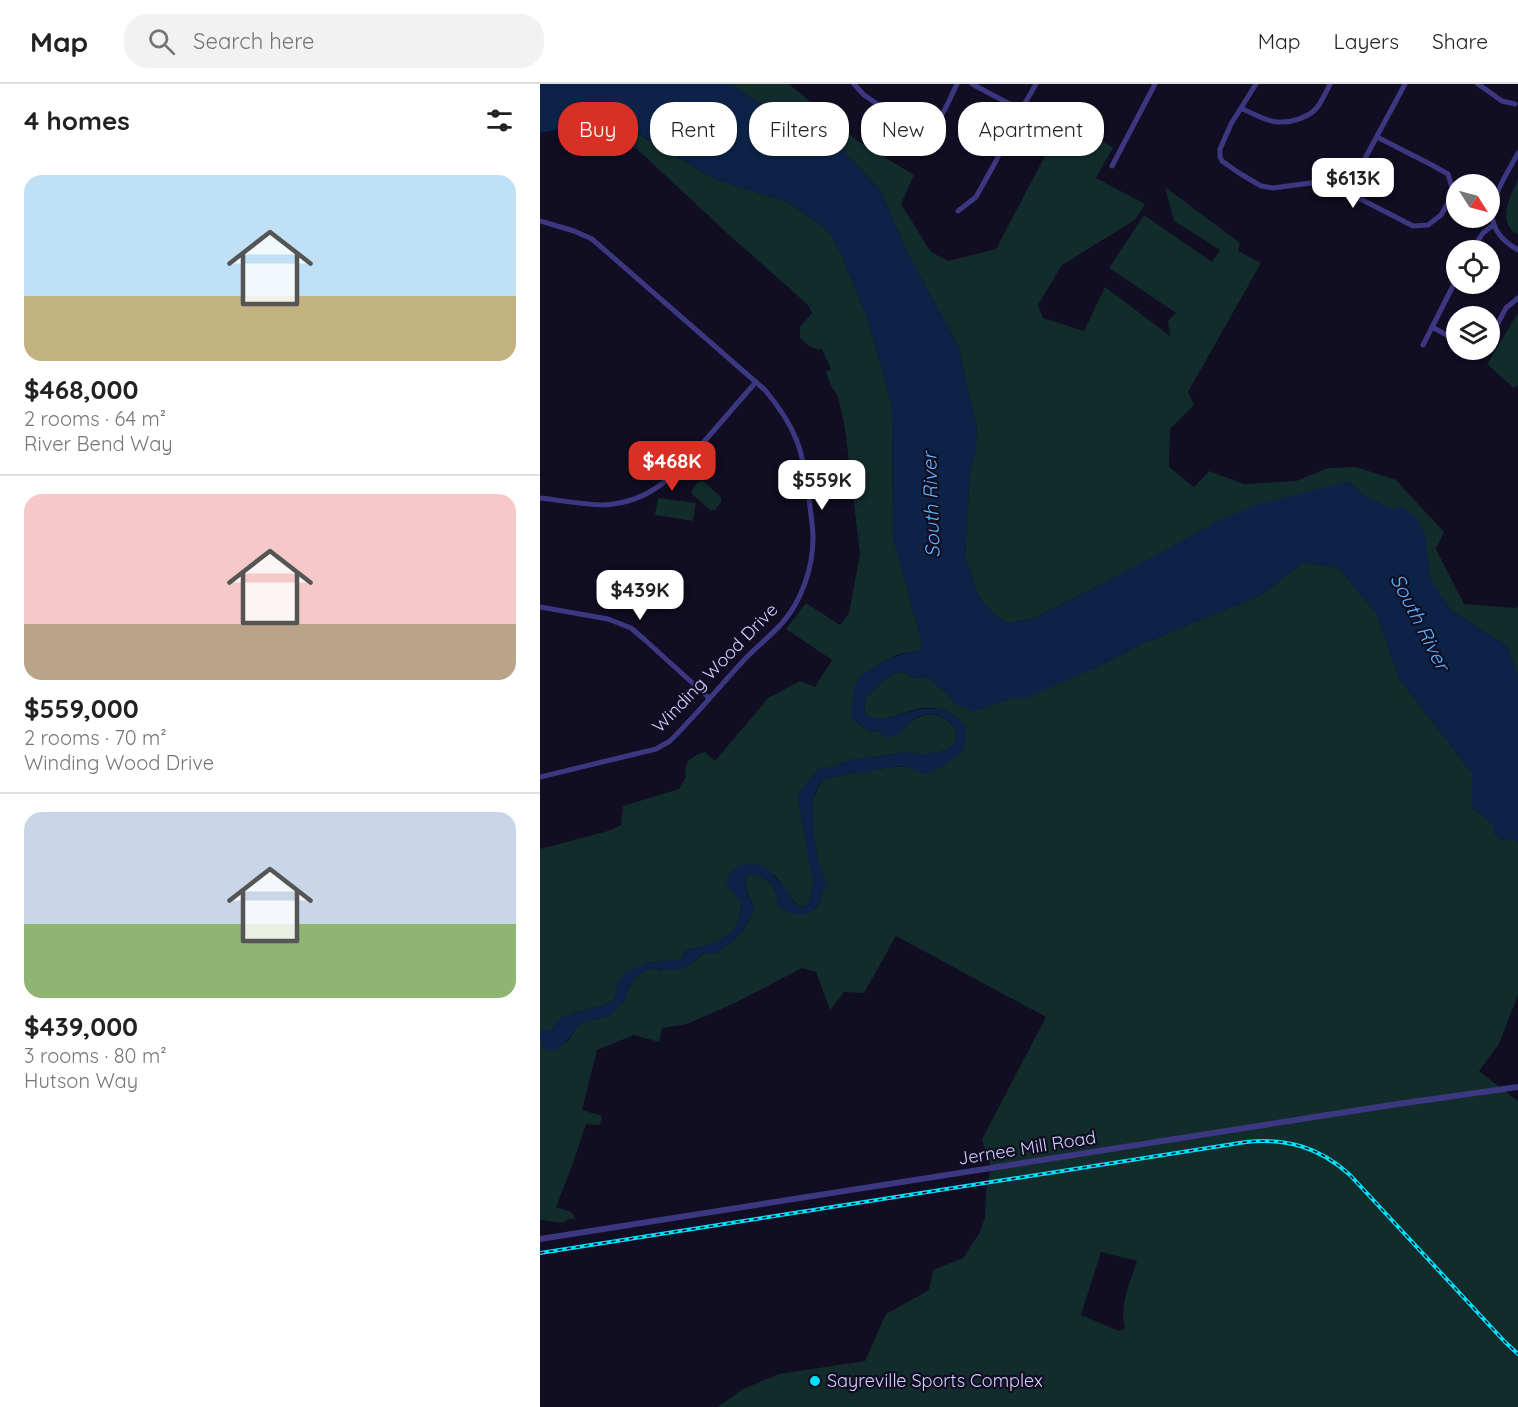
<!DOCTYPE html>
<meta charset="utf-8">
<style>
:root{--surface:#fff;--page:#f2f2f2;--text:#222;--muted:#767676;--line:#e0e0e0;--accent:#d93025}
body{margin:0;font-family:Quicksand,sans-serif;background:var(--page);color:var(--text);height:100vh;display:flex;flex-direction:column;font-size:22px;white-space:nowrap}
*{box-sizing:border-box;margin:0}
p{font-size:20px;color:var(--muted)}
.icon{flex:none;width:33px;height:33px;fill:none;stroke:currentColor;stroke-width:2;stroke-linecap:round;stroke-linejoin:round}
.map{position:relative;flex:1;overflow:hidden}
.sheet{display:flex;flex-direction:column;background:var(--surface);width:540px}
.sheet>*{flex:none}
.top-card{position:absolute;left:18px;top:18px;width:570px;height:54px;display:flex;gap:12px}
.needle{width:39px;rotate:126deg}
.tools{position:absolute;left:906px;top:90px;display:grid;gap:12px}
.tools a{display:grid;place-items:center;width:54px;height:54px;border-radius:50%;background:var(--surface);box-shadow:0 2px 4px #0004;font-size:30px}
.price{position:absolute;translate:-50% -51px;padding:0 14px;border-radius:12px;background:#fff;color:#222;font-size:20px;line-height:39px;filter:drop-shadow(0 2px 3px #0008)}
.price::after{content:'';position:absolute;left:50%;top:36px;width:18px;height:14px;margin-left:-9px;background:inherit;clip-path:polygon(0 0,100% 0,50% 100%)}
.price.current{background:var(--accent);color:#fff}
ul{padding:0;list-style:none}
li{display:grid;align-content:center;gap:12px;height:318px;padding:0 24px}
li+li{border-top:2px solid var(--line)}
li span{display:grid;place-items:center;height:186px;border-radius:18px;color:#555}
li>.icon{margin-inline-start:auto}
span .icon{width:108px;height:108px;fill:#fffc;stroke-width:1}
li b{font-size:26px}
h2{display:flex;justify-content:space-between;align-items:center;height:72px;padding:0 24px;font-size:26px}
.pill{padding:0 21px;border-radius:24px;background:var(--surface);box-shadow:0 2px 4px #0004;font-size:21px;line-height:54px}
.pill.current{background:var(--accent);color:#fff}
header{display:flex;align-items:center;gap:36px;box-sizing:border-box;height:84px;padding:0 30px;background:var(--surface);border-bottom:2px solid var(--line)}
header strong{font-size:28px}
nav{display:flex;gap:33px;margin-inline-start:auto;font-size:21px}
.search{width:420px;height:54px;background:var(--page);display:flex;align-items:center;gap:15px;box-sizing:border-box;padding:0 21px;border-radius:24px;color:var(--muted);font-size:22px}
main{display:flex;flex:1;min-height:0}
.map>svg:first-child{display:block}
.green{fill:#112c2b;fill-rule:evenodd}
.water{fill:#0c2347}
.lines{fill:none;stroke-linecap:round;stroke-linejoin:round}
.minor{stroke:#3b3881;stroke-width:5}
.tertiary{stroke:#3b3881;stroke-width:6}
.rail-casing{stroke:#00e1f9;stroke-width:4}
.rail{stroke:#110d22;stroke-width:1.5;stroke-dasharray:4.5;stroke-linecap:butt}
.poi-dot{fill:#00e1f9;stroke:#110d22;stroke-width:2}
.labels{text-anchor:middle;stroke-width:4.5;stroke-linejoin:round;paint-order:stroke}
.street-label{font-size:18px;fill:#d4cfff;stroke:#110d22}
.poi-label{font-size:18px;fill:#d4cfff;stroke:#110d22;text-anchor:start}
.water-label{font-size:20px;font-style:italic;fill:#5db4ff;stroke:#110d22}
</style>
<header>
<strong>Map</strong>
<div class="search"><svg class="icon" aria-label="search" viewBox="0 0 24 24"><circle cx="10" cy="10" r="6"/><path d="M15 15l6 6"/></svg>Search here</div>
<nav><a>Map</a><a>Layers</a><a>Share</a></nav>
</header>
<main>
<section class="sheet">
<h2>4 homes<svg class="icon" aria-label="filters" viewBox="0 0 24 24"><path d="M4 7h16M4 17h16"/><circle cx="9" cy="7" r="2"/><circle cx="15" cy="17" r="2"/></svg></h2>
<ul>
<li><span style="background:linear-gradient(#bfe0f5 65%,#c2b280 0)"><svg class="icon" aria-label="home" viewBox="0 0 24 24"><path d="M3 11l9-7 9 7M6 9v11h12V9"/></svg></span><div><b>$468,000</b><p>2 rooms · 64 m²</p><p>River Bend Way</p></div></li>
<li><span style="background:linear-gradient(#f6c9c9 70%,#b9a48a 0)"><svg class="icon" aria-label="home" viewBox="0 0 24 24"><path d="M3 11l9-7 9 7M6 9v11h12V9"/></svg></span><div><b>$559,000</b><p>2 rooms · 70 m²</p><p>Winding Wood Drive</p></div></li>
<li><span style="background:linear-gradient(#c9d6e8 60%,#8fb573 0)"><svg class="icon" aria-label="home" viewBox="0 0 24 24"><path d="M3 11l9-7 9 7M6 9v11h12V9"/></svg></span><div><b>$439,000</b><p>3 rooms · 80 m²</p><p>Hutson Way</p></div></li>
</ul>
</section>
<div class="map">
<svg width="978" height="1323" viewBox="0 0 978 1323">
<rect width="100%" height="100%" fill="#110d22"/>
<!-- green -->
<g class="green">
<polygon points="190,0 249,0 315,55 374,91 361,120 391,168 408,177 456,165 526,32 573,64 556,94 605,120 595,136 522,181 498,221 503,234 544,247 565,203 630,252 628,237 636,229 569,184 604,131 672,178 680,166 634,137 625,103 700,159 698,167 721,179 648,308 654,321 630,345 629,383 654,403 669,387 704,400 756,397 788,384 816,383 856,396 904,448 896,465 924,520 976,524 978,522 978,591 968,563 910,525 891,496 885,462 854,426 820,409 809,397 555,504 492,535 468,539 454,530 439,513 425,472 430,385 432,379 437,343 418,262 366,166 340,106 297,60 275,50 228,24"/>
<path d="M 93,47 L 175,95 L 250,119 L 287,146 L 300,167 L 329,239 L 352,322 L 353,453 L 382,559 L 380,568 C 359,565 339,581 321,591 L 318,640 L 331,648 C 340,646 350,648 359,645 C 367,643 371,636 379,633 C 394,626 411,635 417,649 C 417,650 415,658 414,659 C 407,671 378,672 367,668 L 311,676 L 292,683 L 277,686 L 261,733 L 269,769 L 273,799 L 269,820 L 263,823 C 251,818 252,815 246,805 C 243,799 229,786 224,783 L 187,801 L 202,818 C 201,824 200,832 198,838 C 189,858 163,862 144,867 L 142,873 L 138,876 L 106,879 L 77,907 L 73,917 L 58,923 L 32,929 L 11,946 L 0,946 L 0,765 L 68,747 L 81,741 L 83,722 L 139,705 L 146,693 L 145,684 L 148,677 L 158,670 L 165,668 L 175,677 L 228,614 L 260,597 L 275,603 L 292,576 L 246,545 L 266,519 L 300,541 L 309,529 L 320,470 L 305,344 L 298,312 L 291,302 L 286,288 L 291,285 L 282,265 C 270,266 268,261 260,254 L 260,243 L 272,229 L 267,220 L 187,149 L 98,66 Z"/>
<path d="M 978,95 L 978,151 C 956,138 970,112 978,95 Z"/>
<polygon points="978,229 978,301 974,304 947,280"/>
<polygon points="163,397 181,413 181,418 175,426 170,426 152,410 152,406 158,398"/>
<polygon points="118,414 156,419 153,437 115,431"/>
<path d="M 764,478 L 799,484 L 836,529 L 860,596 L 932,689 L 932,723 L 956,743 L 954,749 L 962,757 L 971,754 L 978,759 L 978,911 L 959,960 L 939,987 L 978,1017 L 978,1323 L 178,1323 L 203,1305 L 239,1290 L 325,1277 L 346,1230 L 389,1206 L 393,1186 L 423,1174 L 440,1148 L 445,1133 L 446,1107 L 451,1084 L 442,1055 L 506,933 L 356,852 L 324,909 L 304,908 L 290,926 L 276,888 L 262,884 L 195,919 L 147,940 L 122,944 L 119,958 L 94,951 L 57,966 L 42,1026 L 62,1032 L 60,1041 L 46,1040 L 32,1082 L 16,1123 L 31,1128 L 36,1135 L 29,1135 L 23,1139 L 0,1136 L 0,956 L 3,959 L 27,958 L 39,941 L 49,936 L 56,936 L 72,930 L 77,922 L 83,919 L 87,907 L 95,894 L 102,889 L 107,885 L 115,884 L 120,886 C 129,884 140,883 150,879 C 161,875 160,866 176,870 C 196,855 206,848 214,823 C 210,813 203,804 206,792 C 225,787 239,804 238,822 L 275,825 C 289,807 281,791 277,772 C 274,759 271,729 273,716 C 275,708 279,702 283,695 L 315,689 L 329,689 L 330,686 C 346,684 363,680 379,686 L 422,667 L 416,632 C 406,627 396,623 384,624 C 363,626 343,643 324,629 L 326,613 L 344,596 L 354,589 L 364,588 L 373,594 L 381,593 L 392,595 L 394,599 L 408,610 L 414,619 L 435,627 L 555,584 L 604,559 L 721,511 ZM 561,1168 L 597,1177 C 590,1199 579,1221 585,1244 L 579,1247 L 541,1231 Z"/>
</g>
<!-- water -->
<path class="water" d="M 0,0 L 190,0 L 228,24 L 275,50 L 297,60 L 340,106 L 366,166 L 418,262 L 437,343 L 436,368 L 430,385 L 425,472 L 439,513 L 454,530 L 468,539 L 492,535 L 555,504 L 678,437 L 715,421 L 809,397 L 820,409 L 854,426 L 860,422 L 878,435 L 887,455 L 886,462 L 891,496 L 910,525 L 968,563 L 978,591 L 978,759 L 971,754 L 962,757 L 953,749 L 955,742 L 932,723 L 932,689 L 860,596 L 836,529 L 799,484 L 764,478 L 721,511 L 604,559 L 555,584 L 484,615 L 472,614 L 435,627 L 430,626 L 414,619 L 408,610 L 394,599 L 391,595 L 381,593 L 373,594 L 364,588 L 354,589 L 344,596 L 326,613 L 324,629 C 347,646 375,616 404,627 C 411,629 416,631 420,636 C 423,640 426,643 426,648 C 427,656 424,665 419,670 C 409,680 397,685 383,691 C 370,677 347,684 330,686 L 329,689 L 315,689 L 283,695 C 278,702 274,709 273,717 C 271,736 276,789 290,802 L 283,804 C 280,832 259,838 238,822 C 239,804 225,787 206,792 C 203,804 209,813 214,823 C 206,848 196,855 176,870 C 159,865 155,881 140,885 C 128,889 116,881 105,887 C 98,891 89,900 87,908 C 86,914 89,911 85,916 C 81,921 83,918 78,922 C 76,924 75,927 73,929 C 67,935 51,935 43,939 C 32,945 18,981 1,961 L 3,959 L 0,956 L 0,946 L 11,946 L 23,931 L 26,933 L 32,929 L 58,923 L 73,917 L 77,907 L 76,901 L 84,889 L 106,879 L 138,876 L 142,873 L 144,867 C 163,862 189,858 198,838 C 200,832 201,824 202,819 L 187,801 C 189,789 190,785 202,781 C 210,779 223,780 229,786 C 232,789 232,790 235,793 C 238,797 243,799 245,803 C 253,814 247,817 263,823 L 269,820 L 273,799 L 258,715 L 260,707 L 277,686 L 292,683 L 311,676 L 367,668 C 378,672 407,671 414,659 C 415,658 417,650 417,649 C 411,634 393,625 377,633 C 372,636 367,641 362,645 L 362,649 L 348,654 L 341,651 L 340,648 L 333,647 L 331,648 L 314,637 L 311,628 L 314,604 L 321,591 L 346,576 L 372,567 L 380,568 L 382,559 L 353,453 L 352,322 L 329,239 L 300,167 L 287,146 L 250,119 L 175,95 L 94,47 L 98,66 L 69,51 L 22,44 L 0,49 Z"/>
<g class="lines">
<!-- minor -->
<g class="minor">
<path d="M 314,0 L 324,11 L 376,46 C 399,50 408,17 417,0"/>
<polyline points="432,0 481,26"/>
<polyline points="716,0 691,40 680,65 680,73 682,77 699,89 721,102 733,104 778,98 807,108 873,142 888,141 901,131 909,117 912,104 908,90 890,80 837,53"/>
<polyline points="938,0 962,17 975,20"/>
<path d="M 702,25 C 713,29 725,37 737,38 C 752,39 771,33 779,21 C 783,14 787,7 790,0"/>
<path d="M 978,69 C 959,105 931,139 978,166"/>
<polyline points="572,82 615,0"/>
<polyline points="807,108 865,0"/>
<polyline points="418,127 436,113 456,77 481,26 496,0"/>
<path d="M 0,137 L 34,147 L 52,155 L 225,306 C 256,343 263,366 269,413 C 270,426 273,441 273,454 C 273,483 262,516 243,538 C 231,552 216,563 204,576 C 179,603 156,631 130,657 L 116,665 L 0,693"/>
<polyline points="932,166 943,149 953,141"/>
<polyline points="892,243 916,256"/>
<polyline points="950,254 966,224 978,214"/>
<polyline points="883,261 916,196"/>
<polyline points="935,266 939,268 942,267 943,266"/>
<path d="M 0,414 C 20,416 44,421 64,421 C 114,418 137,388 168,353 C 184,335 200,316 216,298"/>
<polyline points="0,523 68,535 91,544 105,556 169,614"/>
</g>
<!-- tertiary -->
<polyline class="tertiary" points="0,1155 851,1021 978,1003"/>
<!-- rail casing -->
<g class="rail-casing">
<path id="rail" d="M 0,1169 L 706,1058 C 747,1054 779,1063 810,1091 L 965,1258 L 978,1270"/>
</g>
<!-- rail -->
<use href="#rail" class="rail"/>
</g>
<!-- markers -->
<circle class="poi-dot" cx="275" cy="1297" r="6"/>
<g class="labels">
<!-- street labels -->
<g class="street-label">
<text transform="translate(175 584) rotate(-46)" y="6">Winding Wood Drive</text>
<text transform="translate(487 1064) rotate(-9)" y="6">Jernee Mill Road</text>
</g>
<!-- poi labels -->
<g class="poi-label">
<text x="287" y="1303">Sayreville Sports Complex</text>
</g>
<!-- water labels -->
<g class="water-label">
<text transform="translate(391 421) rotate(-92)" y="7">South River</text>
<text transform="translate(880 538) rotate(63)" y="7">South River</text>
</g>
</g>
</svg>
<div class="tools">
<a><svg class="needle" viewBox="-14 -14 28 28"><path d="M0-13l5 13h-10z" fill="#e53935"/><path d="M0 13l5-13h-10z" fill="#767676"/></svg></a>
<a><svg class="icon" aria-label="locate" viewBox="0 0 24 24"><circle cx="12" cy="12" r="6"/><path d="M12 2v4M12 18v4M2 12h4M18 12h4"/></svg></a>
<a><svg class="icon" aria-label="layers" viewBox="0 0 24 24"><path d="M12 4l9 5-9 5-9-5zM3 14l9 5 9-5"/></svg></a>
</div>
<b class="price" style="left:813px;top:125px">$613K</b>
<b class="price current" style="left:132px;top:408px">$468K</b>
<b class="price" style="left:282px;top:427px">$559K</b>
<b class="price" style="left:100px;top:537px">$439K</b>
<div class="top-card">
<a class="pill current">Buy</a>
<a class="pill">Rent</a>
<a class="pill">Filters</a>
<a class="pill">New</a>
<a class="pill">Apartment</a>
</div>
</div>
</main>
